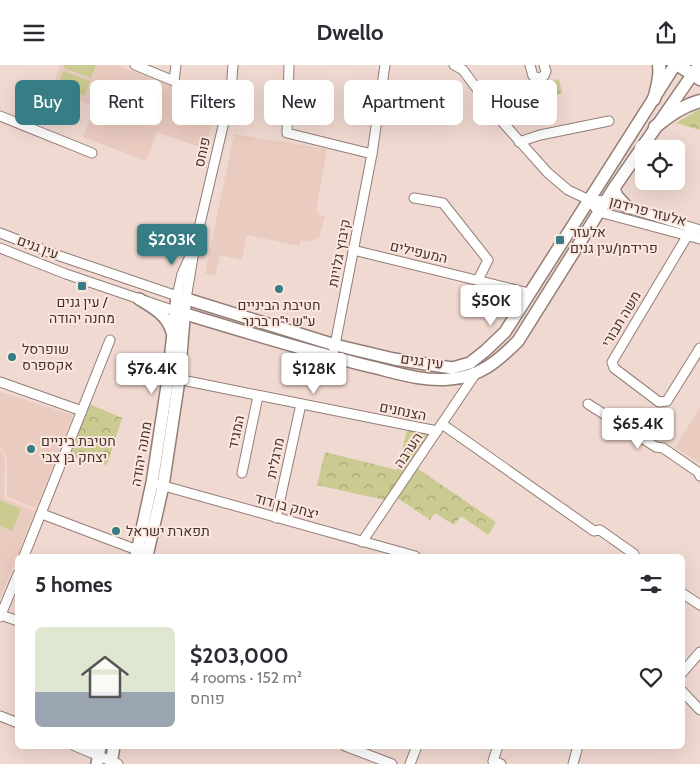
<!DOCTYPE html>
<meta charset="utf-8">
<style>
:root{--surface:#fff;--page:#f2f2f3;--text:#2b2b33;--muted:#7c7c81;--line:#e1e1e2;--accent:#367d86}
body{margin:0;font-family:Cabin,Heebo,sans-serif;background:var(--page);color:var(--text);height:100vh;display:flex;flex-direction:column;font-size:19px;white-space:nowrap}
*{box-sizing:border-box;margin:0}
p{font-size:16px;color:var(--muted)}
.icon{flex:none;width:28px;height:28px;fill:none;stroke:currentColor;stroke-width:2;stroke-linecap:round;stroke-linejoin:round}
.map{position:relative;flex:1;overflow:hidden}
.details{position:absolute;left:15px;top:489px;width:670px;height:195px;display:flex;flex-direction:column;background:var(--surface);border-radius:8px;box-shadow:0 5px 20px #0002}
.details>*{flex:none}
.hud{position:absolute;left:15px;top:15px;width:670px;height:45px;display:flex;gap:10px}
.buttons{position:absolute;left:635px;top:75px;display:grid;gap:10px}
.buttons a{display:grid;place-items:center;width:50px;height:50px;border-radius:8px;background:var(--surface);box-shadow:0 5px 20px #0002;font-size:25px}
.price{position:absolute;translate:-50% -42px;padding:0 11px;border-radius:5px;background:#fff;color:#222;font-size:16px;line-height:32px;filter:drop-shadow(0 1px 2px #0008)}
.price::after{content:'';position:absolute;left:50%;top:30px;width:15px;height:11px;margin-left:-8px;background:inherit;clip-path:polygon(0 0,100% 0,50% 100%)}
.price.on{background:var(--accent);color:#fff}
ul{padding:0;list-style:none}
li{display:flex;align-items:center;gap:15px;height:125px;padding:0 20px}
li+li{border-top:1px solid var(--line)}
li span{display:grid;place-items:center;flex:none;width:140px;height:100px;border-radius:8px;color:#555}
li>.icon{margin-inline-start:auto}
span .icon{width:60px;height:60px;fill:#fffc;stroke-width:1}
li b{font-size:21px}
h2{display:flex;justify-content:space-between;align-items:center;height:60px;padding:0 20px;font-size:21px}
.chip{padding:0 18px;border-radius:8px;background:var(--surface);box-shadow:0 5px 20px #0002;font-size:18px;line-height:45px}
.chip.on{background:var(--accent);color:#fff}
header{display:flex;justify-content:space-between;align-items:center;height:65px;padding:0 20px;background:var(--surface);font-size:22px;font-weight:700}
.map>svg:first-child{display:block}
.built{fill:#eacbc0}
.green{fill:#cbcb91}
.park{fill:url(#park-crowns)}
.lines{fill:none;stroke-linecap:round;stroke-linejoin:round}
.minor-casing{stroke:#937e76;stroke-width:11}
.major-casing{stroke:#937e76;stroke-width:14}
.highway-casing{stroke:#937e76;stroke-width:15}
.minor{stroke:#fff;stroke-width:9}
.major{stroke:#fff;stroke-width:11}
.highway{stroke:#fff;stroke-width:12}
.poi-dot{fill:#367d86;stroke:#fde6dd;stroke-width:2}
.labels{text-anchor:middle;stroke-width:4;stroke-linejoin:round;paint-order:stroke}
.street-label{font-size:14px;fill:#3f3633;stroke:#fde6dd}
.poi-label{font-size:14px;fill:#3f3633;stroke:#fde6dd;text-anchor:start}
</style>
<header><svg class="icon" aria-label="menu" viewBox="0 0 24 24"><path d="M4 6h16M4 12h16M4 18h16"/></svg>Dwello<svg class="icon" aria-label="share" viewBox="0 0 24 24"><path d="M12 15V3M7 8l5-5 5 5M5 13v7h14v-7"/></svg></header>
<div class="map">
<svg width="700" height="699" viewBox="0 0 700 699">
<defs>
<pattern id="park-crowns" width="20" height="18" patternUnits="userSpaceOnUse" patternTransform="scale(1.25)"><rect width="20" height="18" fill="#cbcb91"/><path d="M2 6a3 3 0 1 1 6 0M12 15a3 3 0 1 1 6 0" fill="none" stroke="#a6a677"/></pattern>
</defs>
<rect width="100%" height="100%" fill="#f0d9d0"/>
<!-- built -->
<g class="built">
<polygon points="60,0 116,0 218,38 205,84 157,67 146,96 83,72 95,41 51,25"/>
<polygon points="234,69 327,84 316,146 319,147 318,150 325,151 319,173 313,175 312,177 301,175 299,181 247,170 242,195 220,190 215,211 205,209"/>
<polygon points="0,327 73,350 36,444 7,431 7,395 4,386 0,383"/>
<polygon points="700,342 700,398 675,383"/>
<polygon points="0,385 3,387 5,396 4,433 35,446 0,534"/>
</g>
<!-- green -->
<g class="green">
<polygon points="65,0 96,0 91,13 64,3"/>
<polygon points="63,6 90,16 85,31 58,21"/>
<polygon points="0,435 21,444 12,466 0,461"/>
</g>
<!-- park -->
<g class="park">
<polygon points="559,14 562,28 548,32 545,18"/>
<polygon points="700,44 700,65 676,58"/>
<polygon points="87,338 122,353 107,400 67,390"/>
<polygon points="408,361 437,366 414,401 496,457 488,470 461,451 454,460 435,448 430,455 393,430 389,436 317,420 325,387 397,405"/>
</g>
<g class="lines">
<!-- minor casing -->
<g class="minor-casing">
<g id="minor">
<polyline points="135,0 174,16 176,0"/>
<polyline points="289,0 287,68 372,89"/>
<polyline points="454,0 463,5 497,51 548,108 568,125 589,135 599,147 700,174"/>
<polyline points="530,0 533,11 538,13 544,11 546,6 544,0"/>
<polyline points="0,51 92,88"/>
<polyline points="519,77 540,70 609,56"/>
<polyline points="414,133 443,138 488,195 478,215"/>
<polyline points="589,135 605,136 700,165"/>
<polyline points="692,163 612,297 614,303 659,337 667,336 700,283"/>
<polyline points="0,168 54,189 177,231 182,209 195,180"/>
<polyline points="0,183 66,209 175,246"/>
<polyline points="353,185 529,228"/>
<polyline points="186,234 195,180 231,27 233,0"/>
<polyline points="334,285 372,89 385,0"/>
<polyline points="187,316 437,366"/>
<polyline points="0,317 82,346"/>
<polyline points="588,339 656,382 663,383 698,407 700,411"/>
<polyline points="442,359 594,466 600,465 634,489 634,491"/>
<polyline points="242,408 258,331"/>
<polyline points="157,419 415,491"/>
<polyline points="42,449 137,485 142,484"/>
<polyline points="276,453 301,339"/>
<polyline points="362,477 476,308"/>
<polyline points="24,491 110,275"/>
<polyline points="682,528 700,540"/>
<polyline points="1,550 18,556"/>
<polyline points="0,552 18,509"/>
<polyline points="682,608 700,587"/>
<polyline points="682,626 700,645"/>
<polyline points="0,651 18,658"/>
<polyline points="75,681 118,699"/>
<polyline points="345,681 392,699"/>
<polyline points="498,681 493,696 501,699"/>
<polyline points="410,699 417,681"/>
<polyline points="573,699 578,681"/>
</g>
</g>
<!-- major casing -->
<g class="major-casing">
<g id="major">
<polyline points="614,123 617,131 628,143"/>
<path d="M 139,234 C 154,243 167,250 172,267"/>
<path d="M 175,246 C 240,265 306,286 372,302 C 397,308 424,317 450,314 C 480,312 498,296 518,276 L 614,123 L 699,0"/>
<polyline points="136,491 152,418 168,314 177,231 335,280 394,294 452,303 470,298 485,286 505,267 675,0"/>
<polyline points="147,491 163,421 179,315 185,241"/>
<polyline points="97,699 100,681"/>
<polyline points="111,699 114,681"/>
</g>
</g>
<!-- highway casing -->
<g class="highway-casing">
<g id="highway">
<polyline points="678,0 700,14"/>
<path d="M 654,34 C 657,23 661,12 659,0"/>
<path d="M 655,62 C 669,51 682,41 700,36"/>
</g>
</g>
<!-- minor -->
<use href="#minor" class="minor"/>
<!-- major -->
<use href="#major" class="major"/>
<!-- highway -->
<use href="#highway" class="highway"/>
</g>
<!-- markers -->
<g class="poi-dot">
<rect x="555" y="170" width="10" height="10" rx="2.5"/>
<rect x="77" y="216" width="10" height="10" rx="2.5"/>
<circle cx="279" cy="224" r="5"/>
<circle cx="12" cy="292" r="5"/>
<circle cx="31" cy="384" r="5"/>
<circle cx="116" cy="466" r="5"/>
</g>
<g class="labels">
<!-- street labels -->
<g class="street-label">
<text transform="translate(202 87) rotate(-77)" y="5">פוחס</text>
<text transform="translate(648 146) rotate(15)" y="5">אלעזר פרידמן</text>
<text transform="translate(38 182) rotate(21)" y="5">עין גנים</text>
<text transform="translate(419 187) rotate(13)" y="5">המעפילים</text>
<text transform="translate(339 188) rotate(-79)" y="5">קיבוץ גלויות</text>
<text transform="translate(621 254) rotate(-59)" y="5">משה תבורי</text>
<text transform="translate(422 296) rotate(8)" y="5">עין גנים</text>
<text transform="translate(403 346) rotate(11)" y="5">הצנחנים</text>
<text transform="translate(236 367) rotate(-78)" y="5">המגיד</text>
<text transform="translate(408 385) rotate(-56)" y="5">הערבה</text>
<text transform="translate(141 389) rotate(-80)" y="5">מחנה יהודה</text>
<text transform="translate(275 393) rotate(-78)" y="5">מרגלית</text>
<text transform="translate(287 441) rotate(15)" y="5">יצחק בן דוד</text>
</g>
<!-- poi labels -->
<g class="poi-label">
<text x="570" y="172">אלעזר<tspan x="570" dy="16">פרידמן/עין גנים</tspan></text>
<text x="82" y="242" text-anchor="middle">עין גנים /<tspan x="82" dy="16">מחנה יהודה</tspan></text>
<text x="279" y="245" text-anchor="middle">חטיבת הביניים<tspan x="279" dy="16">ע"ש י"ח ברנר</tspan></text>
<text x="22" y="289">שופרסל<tspan x="22" dy="16">אקספרס</tspan></text>
<text x="41" y="381">חטיבת ביניים<tspan x="41" dy="16">יצחק בן צבי</tspan></text>
<text x="126" y="471">תפארת ישראל</text>
</g>
</g>
</svg>
<div class="buttons">
<a><svg class="icon" aria-label="locate" viewBox="0 0 24 24"><circle cx="12" cy="12" r="6"/><path d="M12 2v4M12 18v4M2 12h4M18 12h4"/></svg></a>
</div>
<b class="price on" style="left:172px;top:201px">$203K</b>
<b class="price" style="left:491px;top:262px">$50K</b>
<b class="price" style="left:152px;top:330px">$76.4K</b>
<b class="price" style="left:314px;top:330px">$128K</b>
<b class="price" style="left:638px;top:385px">$65.4K</b>
<div class="hud">
<a class="chip on">Buy</a>
<a class="chip">Rent</a>
<a class="chip">Filters</a>
<a class="chip">New</a>
<a class="chip">Apartment</a>
<a class="chip">House</a>
</div>
<section class="details">
<h2>5 homes<svg class="icon" aria-label="filters" viewBox="0 0 24 24"><path d="M4 7h16M4 17h16"/><circle cx="9" cy="7" r="2"/><circle cx="15" cy="17" r="2"/></svg></h2>
<ul>
<li><span style="background:linear-gradient(#dfe7d0 65%,#9aa5b1 0)"><svg class="icon" aria-label="home" viewBox="0 0 24 24"><path d="M3 11l9-7 9 7M6 9v11h12V9"/></svg></span><div><b>$203,000</b><p>4 rooms · 152 m²</p><p>פוחס</p></div><svg class="icon" aria-label="heart" viewBox="0 0 24 24"><path d="M12 20l-8-8c-3-5 5-10 8-4 3-6 11-1 8 4z"/></svg></li>
</ul>
</section>
</div>
